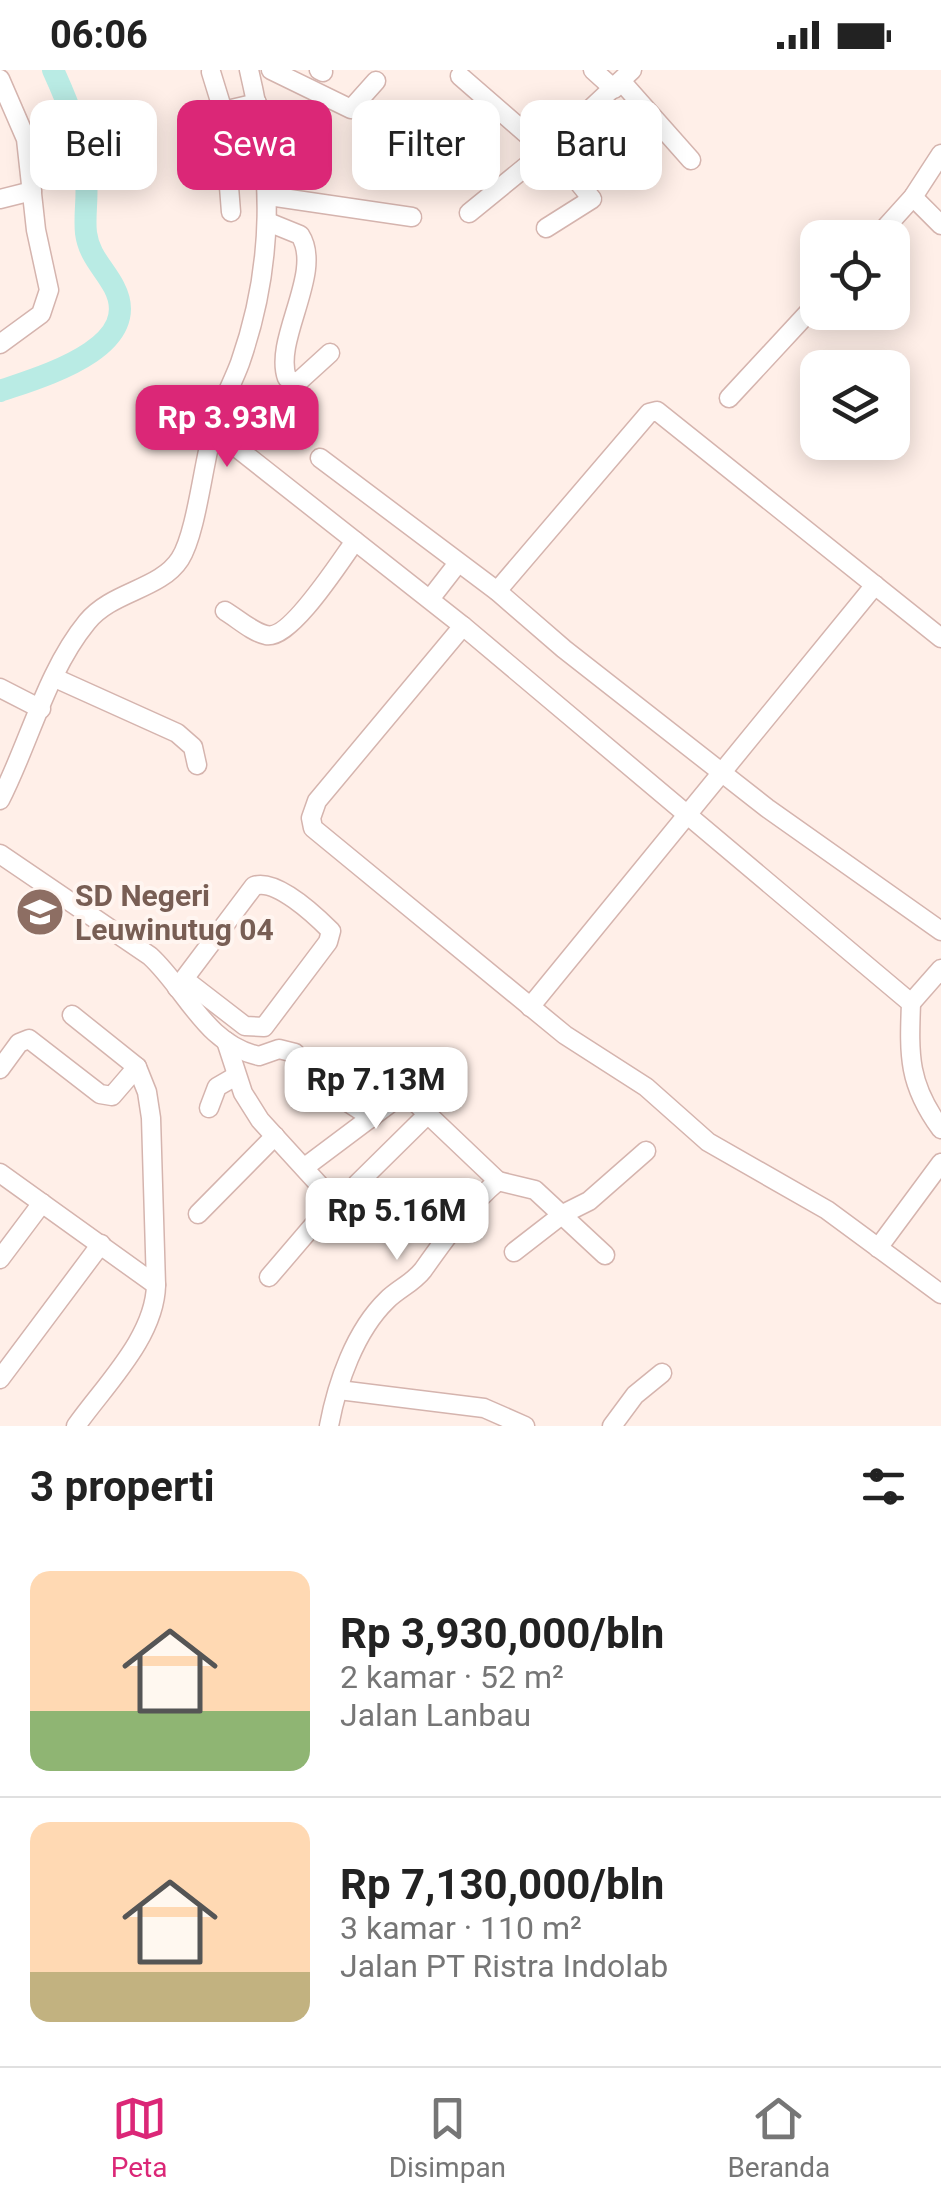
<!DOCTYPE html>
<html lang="id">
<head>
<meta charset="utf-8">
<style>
	:root { --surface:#fff; --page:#f2f2f2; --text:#222; --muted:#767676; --line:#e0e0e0; --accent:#db2777 }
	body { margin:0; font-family:Roboto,sans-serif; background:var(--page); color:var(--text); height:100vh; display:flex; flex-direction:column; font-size:38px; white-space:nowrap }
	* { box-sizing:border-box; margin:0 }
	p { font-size:32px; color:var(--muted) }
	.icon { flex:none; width:55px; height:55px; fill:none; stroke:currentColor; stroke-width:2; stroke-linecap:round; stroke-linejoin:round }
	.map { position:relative; height:1356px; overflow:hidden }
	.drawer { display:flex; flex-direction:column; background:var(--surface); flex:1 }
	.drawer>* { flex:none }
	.banner { position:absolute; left:30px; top:30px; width:882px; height:90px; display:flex; gap:20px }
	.buttons { position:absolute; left:800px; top:150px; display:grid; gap:20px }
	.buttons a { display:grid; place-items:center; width:110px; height:110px; border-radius:20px; background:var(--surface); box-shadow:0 5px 25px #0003; font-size:50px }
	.price { position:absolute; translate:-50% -85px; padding:0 22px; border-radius:20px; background:#fff; color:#222; font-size:32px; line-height:65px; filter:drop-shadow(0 2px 5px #0008) }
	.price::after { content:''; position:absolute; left:50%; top:60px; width:30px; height:22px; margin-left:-15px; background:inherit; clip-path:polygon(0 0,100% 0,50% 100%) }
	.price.current { background:var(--accent); color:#fff }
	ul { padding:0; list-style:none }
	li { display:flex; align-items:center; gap:30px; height:250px; padding:0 30px }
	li+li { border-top:2px solid var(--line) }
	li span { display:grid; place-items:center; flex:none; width:280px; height:200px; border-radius:20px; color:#555 }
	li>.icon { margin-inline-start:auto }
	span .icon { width:120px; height:120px; fill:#fffc; stroke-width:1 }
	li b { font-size:42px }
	h2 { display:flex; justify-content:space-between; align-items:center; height:120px; padding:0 30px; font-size:42px }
	.chip { padding:0 35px; border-radius:20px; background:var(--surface); box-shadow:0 5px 25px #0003; font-size:35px; line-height:90px }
	.chip.current { background:var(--accent); color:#fff }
	.status { display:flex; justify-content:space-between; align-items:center; height:70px; padding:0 50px; background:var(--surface); direction:ltr }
	.status svg { height:28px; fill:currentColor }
	.tab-bar { display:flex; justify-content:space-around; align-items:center; height:140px; border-top:2px solid var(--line); background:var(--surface); font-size:28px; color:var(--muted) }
	.tab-bar a { display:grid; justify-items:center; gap:5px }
	.tab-bar .current { color:var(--accent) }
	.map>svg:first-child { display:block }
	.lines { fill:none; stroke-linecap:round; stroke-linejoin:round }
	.river { stroke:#b9ebe4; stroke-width:22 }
	.minor-casing { stroke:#d5b4ae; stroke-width:21 }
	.minor { stroke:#fff; stroke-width:18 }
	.labels { text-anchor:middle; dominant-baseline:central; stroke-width:8; stroke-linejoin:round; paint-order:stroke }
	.education-label { font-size:30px; font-weight:bold; fill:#785e54; stroke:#fff5f0; text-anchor:start }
</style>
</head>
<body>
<div class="status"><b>06:06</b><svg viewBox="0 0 49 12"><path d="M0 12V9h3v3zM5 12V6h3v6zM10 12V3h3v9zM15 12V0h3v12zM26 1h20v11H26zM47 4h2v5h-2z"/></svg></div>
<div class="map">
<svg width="941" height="1356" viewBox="0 0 941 1356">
	<rect width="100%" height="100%" fill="#ffefe8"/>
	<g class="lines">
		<path class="river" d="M0,321C40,307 146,278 114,217C104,198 89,186 86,163C84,145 88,128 86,110C82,69 70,37 53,0"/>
		<g class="minor-casing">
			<g id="minor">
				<polyline points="271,0 351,39 376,11"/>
				<polyline points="319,0 323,2"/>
				<polyline points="593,0 614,19"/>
				<polyline points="211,2 223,41"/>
				<polyline points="460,6 545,80"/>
				<polyline points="0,9 26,69 36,160 49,220 41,244 0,274"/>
				<polyline points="621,11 691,90"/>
				<polyline points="269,126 412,147"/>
				<polyline points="913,127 941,155"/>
				<polyline points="0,129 32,121"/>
				<polyline points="231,142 223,41 257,33"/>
				<polyline points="469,143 550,77 632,0"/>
				<path d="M268,152L300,165C324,202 273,269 287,308L297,313L330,283"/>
				<polyline points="546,158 592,129 550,77"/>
				<polyline points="876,168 913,127 941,84"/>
				<polyline points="729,328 818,232"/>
				<path d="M213,359L463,556L911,933C909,986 908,1014 941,1059"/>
				<polyline points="320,388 497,521 564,579 767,738 941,861"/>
				<polyline points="497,521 649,343 657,341 941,568"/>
				<polyline points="430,529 458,493"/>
				<path d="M225,541C237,548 252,562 266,565C290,571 341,490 355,471"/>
				<polyline points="463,556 317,731 311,748 313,758 565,965 646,1017 708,1072 827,1140 941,1224"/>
				<polyline points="55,608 177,663 193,677 197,695"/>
				<polyline points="0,618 41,639"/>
				<path d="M0,730C29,674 46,602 87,552C112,521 160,520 180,489C196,464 203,396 212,364C218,339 231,317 240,293C275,193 273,101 249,0"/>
				<path d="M0,784L150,886C187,920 205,974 259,986L279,979L295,983L335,1024L372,1048"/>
				<path d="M177,918L184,909L254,816C276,808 315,845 331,861L328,872L264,957L245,956L184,909"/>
				<polyline points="911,933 941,899"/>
				<polyline points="530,937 875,515"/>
				<polyline points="226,971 243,1023 260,1050 334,1131 269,1207"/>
				<polyline points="137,997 147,1022 151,1048 156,1215"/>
				<polyline points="0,999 19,973 29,969 100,1024 112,1026 137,997 72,945"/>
				<polyline points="209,1038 217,1017 236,1006"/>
				<path d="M305,1097L393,1031L405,1027L417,1034L498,1111C469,1135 445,1169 423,1200C413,1213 398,1219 387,1230C355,1261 337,1313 329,1356"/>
				<path d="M0,1103L156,1215C155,1267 105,1315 76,1356"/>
				<polyline points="498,1111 535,1120 605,1185"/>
				<polyline points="357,1114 428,1044"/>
				<polyline points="198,1144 275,1066"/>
				<polyline points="878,1178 941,1093"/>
				<polyline points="514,1182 563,1144 589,1131 646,1081"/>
				<polyline points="0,1189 42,1133"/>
				<polyline points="0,1309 101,1174"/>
				<polyline points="339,1320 484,1338 525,1356"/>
				<polyline points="612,1356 635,1325 662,1303"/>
			</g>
		</g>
		<use href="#minor" class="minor"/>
	</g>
	<defs>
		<g id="school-disc" transform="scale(2.5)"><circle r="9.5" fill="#8d6e63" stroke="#fff5f0"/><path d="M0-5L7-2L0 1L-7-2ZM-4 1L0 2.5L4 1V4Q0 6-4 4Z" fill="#fff"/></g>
	</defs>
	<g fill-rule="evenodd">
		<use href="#school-disc" x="40" y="842"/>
	</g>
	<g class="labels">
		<g class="education-label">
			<text x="75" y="825">SD Negeri<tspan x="75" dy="34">Leuwinutug 04</tspan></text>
		</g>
	</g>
</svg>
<div class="buttons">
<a><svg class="icon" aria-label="locate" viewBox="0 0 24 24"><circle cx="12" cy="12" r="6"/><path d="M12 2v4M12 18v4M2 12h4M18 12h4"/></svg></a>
<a><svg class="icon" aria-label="layers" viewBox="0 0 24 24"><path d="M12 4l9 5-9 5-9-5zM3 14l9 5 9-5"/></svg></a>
</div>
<b class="price current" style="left:227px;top:400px">Rp 3.93M</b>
<b class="price" style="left:376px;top:1062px">Rp 7.13M</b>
<b class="price" style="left:397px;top:1193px">Rp 5.16M</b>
<div class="banner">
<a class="chip">Beli</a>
<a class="chip current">Sewa</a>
<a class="chip">Filter</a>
<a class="chip">Baru</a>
</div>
</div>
<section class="drawer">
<h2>3 properti<svg class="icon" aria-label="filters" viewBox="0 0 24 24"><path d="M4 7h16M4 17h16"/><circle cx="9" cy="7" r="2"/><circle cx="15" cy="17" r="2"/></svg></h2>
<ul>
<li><span style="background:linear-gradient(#ffd9b3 70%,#8fb573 0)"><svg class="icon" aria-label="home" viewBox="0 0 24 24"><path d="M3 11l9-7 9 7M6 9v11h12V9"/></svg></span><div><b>Rp 3,930,000/bln</b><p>2 kamar · 52 m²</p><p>Jalan Lanbau</p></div></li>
<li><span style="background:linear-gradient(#ffd9b3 75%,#c2b280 0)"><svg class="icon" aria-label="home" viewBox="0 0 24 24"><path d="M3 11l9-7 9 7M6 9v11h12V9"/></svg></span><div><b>Rp 7,130,000/bln</b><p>3 kamar · 110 m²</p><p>Jalan PT Ristra Indolab</p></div></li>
</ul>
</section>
<nav class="tab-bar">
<a class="current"><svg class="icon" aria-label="map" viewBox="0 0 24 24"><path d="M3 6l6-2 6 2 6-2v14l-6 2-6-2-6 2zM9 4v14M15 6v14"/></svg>Peta</a>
<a><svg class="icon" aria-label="saved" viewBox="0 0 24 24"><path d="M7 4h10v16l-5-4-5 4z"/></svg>Disimpan</a>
<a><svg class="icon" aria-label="home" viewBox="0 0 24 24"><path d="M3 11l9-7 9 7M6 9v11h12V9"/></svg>Beranda</a>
</nav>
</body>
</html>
